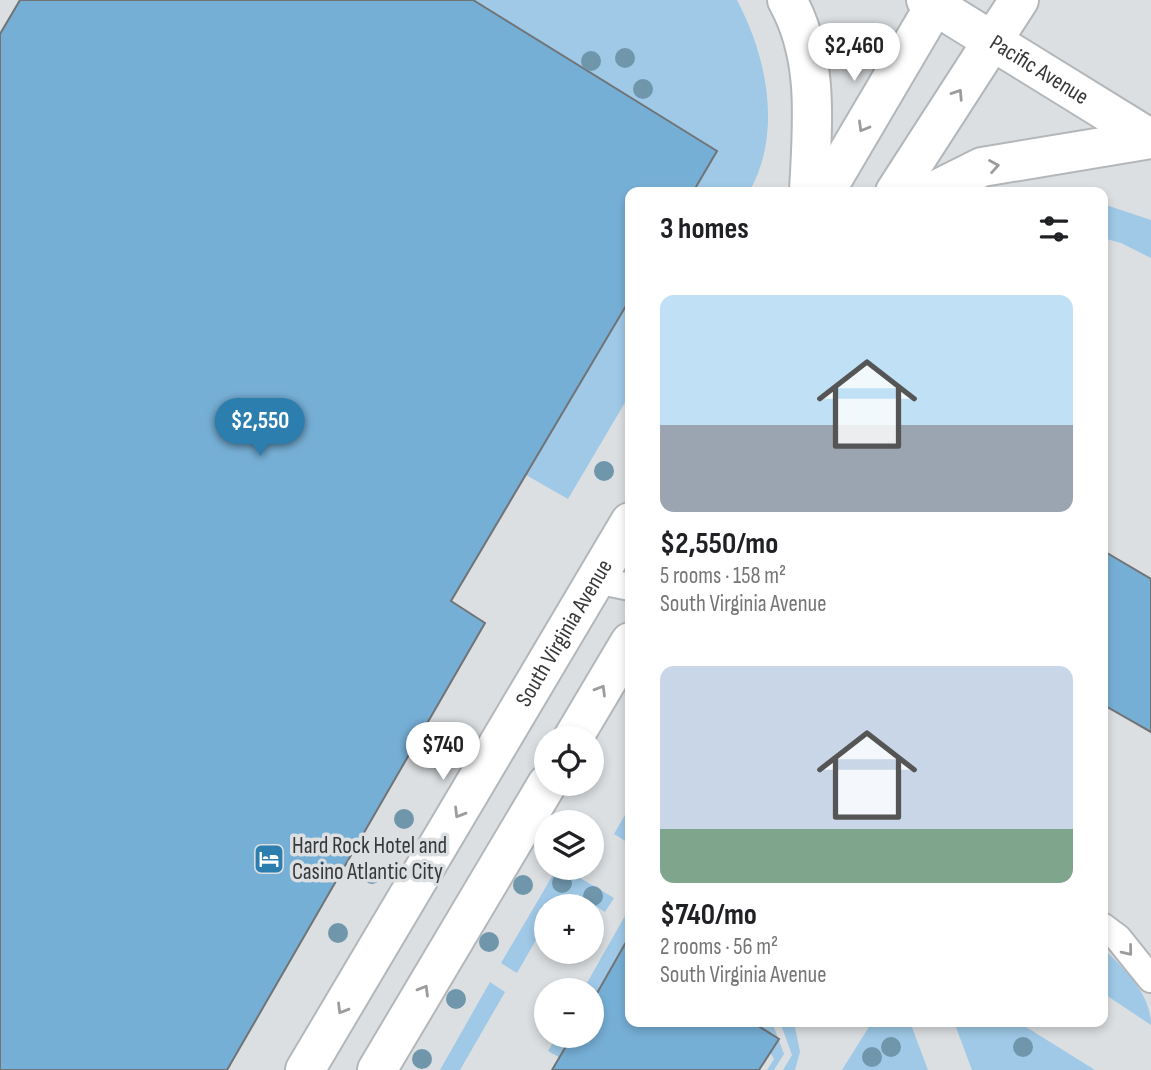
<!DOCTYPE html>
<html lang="en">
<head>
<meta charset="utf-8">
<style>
	:root { --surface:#fff; --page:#f6f6f6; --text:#202124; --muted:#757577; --accent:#2c7eae }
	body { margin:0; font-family:"Sofia Sans Condensed",sans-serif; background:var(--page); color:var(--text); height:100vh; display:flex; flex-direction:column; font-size:26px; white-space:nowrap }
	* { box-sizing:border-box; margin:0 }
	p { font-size:23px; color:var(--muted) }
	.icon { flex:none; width:38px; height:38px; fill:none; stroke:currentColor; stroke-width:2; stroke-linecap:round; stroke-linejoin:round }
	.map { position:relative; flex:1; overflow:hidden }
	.details { position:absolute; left:625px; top:187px; width:483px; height:840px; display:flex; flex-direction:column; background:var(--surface); border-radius:14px; box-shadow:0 4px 10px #0003 }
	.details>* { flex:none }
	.controls { position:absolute; left:534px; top:726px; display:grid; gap:14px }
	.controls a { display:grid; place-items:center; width:70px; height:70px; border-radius:50%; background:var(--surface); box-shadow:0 4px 10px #0003; font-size:35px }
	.price { position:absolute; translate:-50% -60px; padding:0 16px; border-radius:24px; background:#fff; color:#222; font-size:23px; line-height:46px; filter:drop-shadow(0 2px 4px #0008) }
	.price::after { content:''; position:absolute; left:50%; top:42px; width:21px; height:16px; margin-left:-10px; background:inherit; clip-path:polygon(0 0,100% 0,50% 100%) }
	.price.current { background:var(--accent); color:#fff }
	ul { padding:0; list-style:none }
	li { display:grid; align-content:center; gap:14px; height:371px; padding:0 35px }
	li span { display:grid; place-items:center; height:217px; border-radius:14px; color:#555 }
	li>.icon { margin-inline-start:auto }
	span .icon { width:126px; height:126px; fill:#fffc; stroke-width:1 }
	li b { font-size:30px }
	h2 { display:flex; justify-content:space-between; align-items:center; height:84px; padding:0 35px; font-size:30px }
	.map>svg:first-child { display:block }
	.green { fill:#9fc9e7 }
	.building { fill:#76afd6; stroke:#717476; stroke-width:2 }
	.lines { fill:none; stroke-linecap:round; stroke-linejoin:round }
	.service-casing { stroke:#b4b7b9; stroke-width:30 }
	.minor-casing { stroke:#b4b7b9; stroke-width:42 }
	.tertiary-casing { stroke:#b4b7b9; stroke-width:42 }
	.service { stroke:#fff; stroke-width:26 }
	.minor { stroke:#fff; stroke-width:38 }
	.tertiary { stroke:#fff; stroke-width:38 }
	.tree { fill:#7096ac }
	.oneway { stroke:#9b9c9c }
	.labels { text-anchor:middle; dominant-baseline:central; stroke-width:7; stroke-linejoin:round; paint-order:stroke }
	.street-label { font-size:23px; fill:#373839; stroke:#dcdfe1 }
	.poi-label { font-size:23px; fill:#373839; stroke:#dcdfe1; text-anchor:start }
</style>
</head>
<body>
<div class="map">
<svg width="1151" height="1070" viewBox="0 0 1151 1070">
	<rect width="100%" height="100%" fill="#dcdfe1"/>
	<g class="green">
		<path d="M473,0H737C767,57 783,133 749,192H693L717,151Z"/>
		<polygon points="1103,204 1151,220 1151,258 1121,243 1103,238"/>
		<polygon points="630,299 630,394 568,499 526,475"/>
		<polygon points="630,806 630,844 614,834"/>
		<polygon points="557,868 563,868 614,898 605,912 577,894 570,906 546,906 546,936 540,933 517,973 501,963"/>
		<polygon points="630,907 630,948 617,958 600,988 604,991 592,1013 592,990 583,990"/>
		<path d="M1103,948C1124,969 1151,993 1151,1025L1103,993Z"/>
		<polygon points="490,982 505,992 460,1070 440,1070"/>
		<polygon points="752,1022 772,1022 784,1054 774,1070 767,1070 774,1059"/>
		<polygon points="780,1022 794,1022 800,1052 795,1070 783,1070 792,1055"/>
		<polygon points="872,1022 910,1022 928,1070 842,1070"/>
		<polygon points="954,1022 1018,1022 1095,1070 972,1070"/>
		<polygon points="557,1036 572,1036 564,1060 548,1051"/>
	</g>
	<g class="building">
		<polygon points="20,0 473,0 717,151 693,192 630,192 630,299 451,601 485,623 227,1070 0,1070 0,34"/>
		<polygon points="1102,550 1151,579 1151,732 1102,704"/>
		<polygon points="630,935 630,1022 752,1022 779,1039 759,1070 552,1070 572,1036 592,1036 592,1002"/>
	</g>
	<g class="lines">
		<g class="service-casing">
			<g id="service">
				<polyline points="596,580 630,587"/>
				<polyline points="1102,926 1118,938 1151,979"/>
			</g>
		</g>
		<g class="minor-casing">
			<g id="minor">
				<polyline points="825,192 935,5"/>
				<polyline points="895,192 993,40"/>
				<polyline points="573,738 630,642"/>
				<path id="s1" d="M305,1070L630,522"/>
				<polyline points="377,1070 547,784"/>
			</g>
		</g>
		<g class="tertiary-casing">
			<g id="tertiary">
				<path d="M787,0C820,59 812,127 809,192"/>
				<path id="s2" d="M926,0L1151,139"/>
				<polyline points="993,40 1019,0"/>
				<polyline points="932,192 982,167 1151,139"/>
			</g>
		</g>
		<use href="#service" class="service"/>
		<use href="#minor" class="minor"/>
		<use href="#tertiary" class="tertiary"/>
	</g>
	<g class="tree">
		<circle cx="625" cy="58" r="10"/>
		<circle cx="591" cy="61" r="10"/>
		<circle cx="643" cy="89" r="10"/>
		<circle cx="604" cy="471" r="10"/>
		<circle cx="438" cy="759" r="10"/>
		<circle cx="404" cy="819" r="10"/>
		<circle cx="372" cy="874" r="10"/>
		<circle cx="562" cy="883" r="10"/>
		<circle cx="523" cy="885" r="10"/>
		<circle cx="593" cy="896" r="10"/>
		<circle cx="338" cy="933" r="10"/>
		<circle cx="489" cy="942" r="10"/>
		<circle cx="456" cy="999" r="10"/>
		<circle cx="891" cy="1047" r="10"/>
		<circle cx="1023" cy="1047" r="10"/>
		<circle cx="872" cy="1057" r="10"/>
		<circle cx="422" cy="1059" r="10"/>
	</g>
	<defs><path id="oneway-chevron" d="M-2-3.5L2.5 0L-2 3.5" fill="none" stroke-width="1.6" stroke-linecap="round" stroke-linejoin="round" transform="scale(1.75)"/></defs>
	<g class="oneway">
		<use href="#oneway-chevron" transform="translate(958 94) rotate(-57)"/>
		<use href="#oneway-chevron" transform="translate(863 127) rotate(120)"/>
		<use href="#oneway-chevron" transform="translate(994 166) rotate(-10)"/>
		<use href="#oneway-chevron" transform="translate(601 690) rotate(-59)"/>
		<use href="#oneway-chevron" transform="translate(459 813) rotate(121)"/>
		<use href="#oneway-chevron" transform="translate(1128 951) rotate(51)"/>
		<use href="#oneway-chevron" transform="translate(424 990) rotate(-59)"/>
		<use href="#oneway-chevron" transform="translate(342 1009) rotate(121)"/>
	</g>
	<defs>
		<g id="hotel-square" transform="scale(1.575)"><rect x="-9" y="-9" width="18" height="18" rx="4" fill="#2c7eae" stroke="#dcdfe1"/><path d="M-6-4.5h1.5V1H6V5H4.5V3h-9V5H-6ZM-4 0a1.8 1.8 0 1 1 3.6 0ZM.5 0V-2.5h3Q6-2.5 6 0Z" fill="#fff"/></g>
	</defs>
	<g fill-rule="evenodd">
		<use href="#hotel-square" x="269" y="859"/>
	</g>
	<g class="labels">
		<g class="street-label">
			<text stroke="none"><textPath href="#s2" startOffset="133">Pacific Avenue</textPath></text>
			<text stroke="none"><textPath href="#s1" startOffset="508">South Virginia Avenue</textPath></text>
		</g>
		<g class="poi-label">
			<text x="292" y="846">Hard Rock Hotel and<tspan x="292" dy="26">Casino Atlantic City</tspan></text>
		</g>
	</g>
</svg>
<div class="controls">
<a><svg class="icon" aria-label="locate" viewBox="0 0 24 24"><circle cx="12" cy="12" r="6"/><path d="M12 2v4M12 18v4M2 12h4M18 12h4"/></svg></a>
<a><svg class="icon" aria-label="layers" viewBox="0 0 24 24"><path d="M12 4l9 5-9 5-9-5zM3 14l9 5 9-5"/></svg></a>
<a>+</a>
<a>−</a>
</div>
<b class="price" style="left:854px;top:83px">$2,460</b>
<b class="price current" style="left:260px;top:458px">$2,550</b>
<b class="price" style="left:443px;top:782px">$740</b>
<section class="details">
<h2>3 homes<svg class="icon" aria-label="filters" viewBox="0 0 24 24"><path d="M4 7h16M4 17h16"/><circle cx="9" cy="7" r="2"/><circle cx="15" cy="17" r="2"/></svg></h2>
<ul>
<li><span style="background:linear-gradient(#bfe0f5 60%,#9aa5b1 0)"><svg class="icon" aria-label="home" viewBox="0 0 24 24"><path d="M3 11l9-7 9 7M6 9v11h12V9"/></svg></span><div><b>$2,550/mo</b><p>5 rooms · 158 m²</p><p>South Virginia Avenue</p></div></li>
<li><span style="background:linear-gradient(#c9d6e8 75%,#7fa58c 0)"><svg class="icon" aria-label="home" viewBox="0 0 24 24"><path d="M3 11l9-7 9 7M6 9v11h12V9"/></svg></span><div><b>$740/mo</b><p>2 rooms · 56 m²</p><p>South Virginia Avenue</p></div></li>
</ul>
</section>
</div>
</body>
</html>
